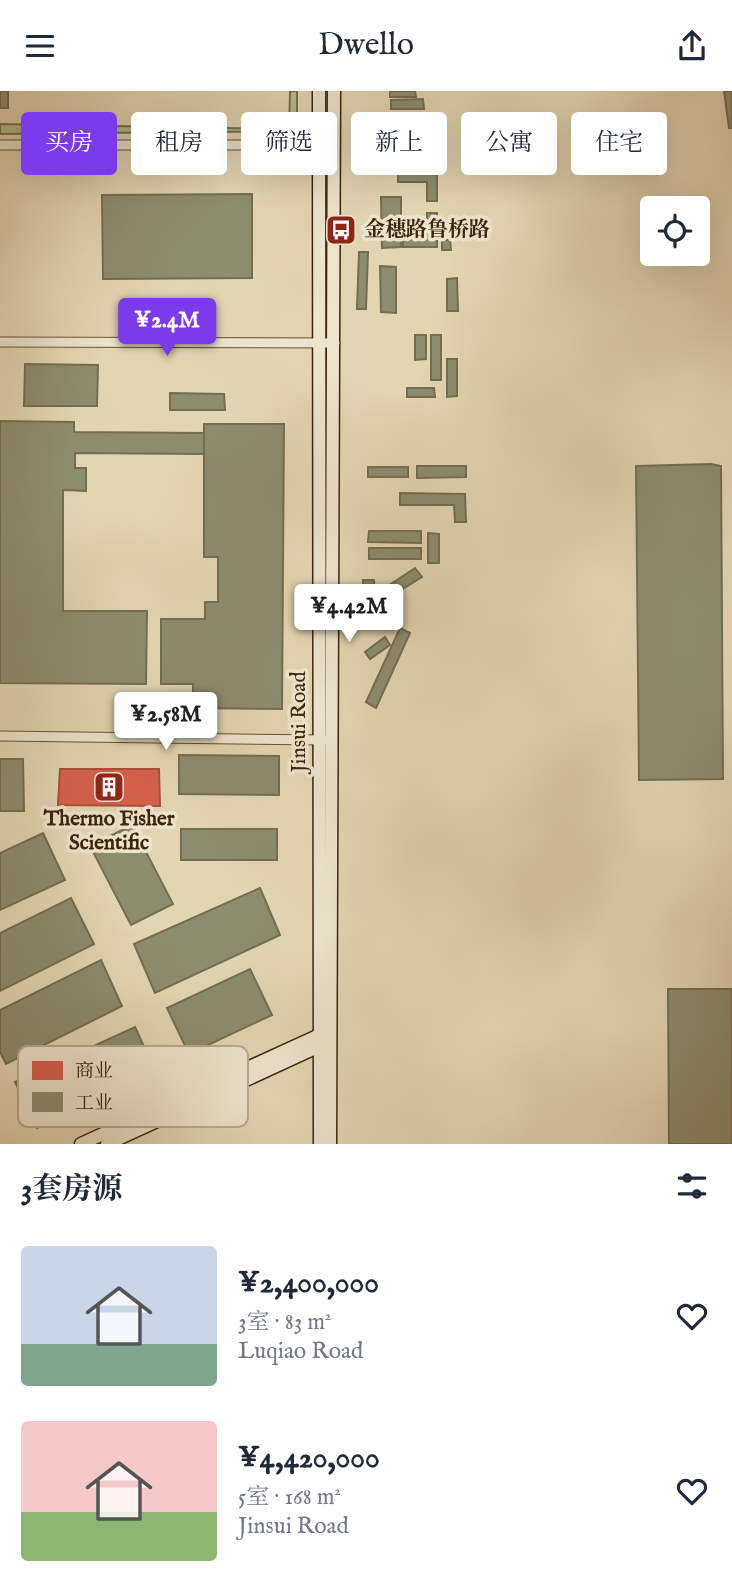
<!DOCTYPE html>
<html lang="zh">
<head>
<meta charset="utf-8">
<style>
	:root { --surface:#fff; --page:#f6f6f7; --text:#1f2937; --muted:#747a83; --accent:#7c3aed }
	body { margin:0; font-family:"IM FELL English","Noto Serif SC",serif; background:var(--page); color:var(--text); height:100vh; display:flex; flex-direction:column; font-size:26px; white-space:nowrap }
	* { box-sizing:border-box; margin:0 }
	p { font-size:23px; color:var(--muted) }
	.icon { flex:none; width:38px; height:38px; fill:none; stroke:currentColor; stroke-width:2; stroke-linecap:round; stroke-linejoin:round }
	.map { position:relative; height:1053px; overflow:hidden }
	.side { display:flex; flex-direction:column; background:var(--surface); flex:1 }
	.side>* { flex:none }
	.top-card { position:absolute; left:21px; top:21px; width:691px; height:63px; display:flex; gap:14px }
	.buttons { position:absolute; left:640px; top:105px; display:grid; gap:14px }
	.buttons a { display:grid; place-items:center; width:70px; height:70px; border-radius:7px; background:var(--surface); box-shadow:0 7px 28px #0002; font-size:35px }
	.price { position:absolute; translate:-50% -60px; padding:0 16px; border-radius:7px; background:#fff; color:#222; font-size:23px; line-height:46px; filter:drop-shadow(0 2px 4px #0008) }
	.price::after { content:''; position:absolute; left:50%; top:42px; width:21px; height:16px; margin-left:-10px; background:inherit; clip-path:polygon(0 0,100% 0,50% 100%) }
	.price.active { background:var(--accent); color:#fff }
	ul { padding:0; list-style:none }
	li { display:flex; align-items:center; gap:21px; height:175px; padding:0 21px }
	li span { display:grid; place-items:center; flex:none; width:196px; height:140px; border-radius:7px; color:#555 }
	li>.icon { margin-inline-start:auto }
	span .icon { width:84px; height:84px; fill:#fffc; stroke-width:1 }
	li b { font-size:30px }
	h2 { display:flex; justify-content:space-between; align-items:center; height:84px; padding:0 21px; font-size:30px }
	.pill { padding:0 24px; border-radius:7px; background:var(--surface); box-shadow:0 7px 28px #0002; font-size:24px; line-height:63px }
	.pill.active { background:var(--accent); color:#fff }
	header { display:flex; justify-content:space-between; align-items:center; height:91px; padding:0 21px; background:var(--surface); font-size:32px; font-weight:600 }
	.map>svg:first-child { display:block }
	.green { fill:#b4bd8c; stroke:#78724b; stroke-width:2 }
	.shops { fill:#d6604d; stroke:#a84f39; stroke-width:2 }
	.industry { fill:#8c8c6e; stroke:#746d50; stroke-width:2 }
	.lines { fill:none; stroke-linecap:round; stroke-linejoin:round }
	.street-casing { stroke:#665234; stroke-width:11 }
	.secondary-casing { stroke:#3c260a; stroke-width:15 }
	.street { stroke:#ece4cd; stroke-width:9 }
	.secondary { stroke:#ece4cd; stroke-width:12 }
	.labels { text-anchor:middle; dominant-baseline:central; stroke-width:7; stroke-linejoin:round; paint-order:stroke }
	.poi-label { font-size:21px; font-weight:bold; fill:#3c260a; stroke:#ece4cd; text-anchor:start }
	.street-label { font-size:21px; fill:#3c260a; stroke:#ece4cd }
	.key { fill:#ece4cd; stroke:#b7ab92; stroke-width:2 }
	.key-label { font-size:19px; fill:#3c260a }
</style>
</head>
<body>
<header><svg class="icon" aria-label="menu" viewBox="0 0 24 24"><path d="M4 6h16M4 12h16M4 18h16"/></svg>Dwello<svg class="icon" aria-label="share" viewBox="0 0 24 24"><path d="M12 15V3M7 8l5-5 5 5M5 13v7h14v-7"/></svg></header>
<div class="map">
<svg width="732" height="1053" viewBox="0 0 732 1053">
	<rect width="100%" height="100%" fill="#e2d5b2"/>
	<filter id="stains"><feTurbulence type="fractalNoise" baseFrequency=".00286" numOctaves="4"/><feColorMatrix values="0 0 0 0 .2 0 0 0 0 .09 0 0 0 0 .02 0 0 0 .5 -.17"/></filter>
	<radialGradient id="worn" r=".72"><stop offset=".6" stop-color="#630" stop-opacity="0"/><stop offset="1" stop-color="#630" stop-opacity=".3"/></radialGradient>
	<polygon class="green" points="290,0 297,0 297,40 0,43 0,33 289,38"/>
	<polygon class="shops" points="60,678 159,678 160,715 58,714"/>
	<g class="industry">
		<rect x="0" y="0" width="8" height="17"/>
		<polygon points="390,0 415,0 416,6 390,6"/>
		<polygon points="724,0 732,0 732,37 729,37"/>
		<polygon points="423,8 424,18 391,18 391,9"/>
		<polygon points="401,27 401,38 368,38 368,28"/>
		<rect x="408" y="27" width="24" height="11"/>
		<polygon points="400,39 401,49 368,50 368,40"/>
		<rect x="409" y="40" width="24" height="8"/>
		<polygon points="409,50 432,50 433,59 409,59"/>
		<rect x="375" y="52" width="26" height="9"/>
		<polygon points="398,81 437,81 437,110 427,110 427,91 398,91"/>
		<polygon points="252,103 252,187 103,188 102,104"/>
		<polygon points="381,106 401,106 401,156 382,157"/>
		<polygon points="427,122 437,122 437,156 403,156 403,144 427,145"/>
		<polygon points="442,149 450,149 451,159 442,159"/>
		<polygon points="359,161 368,161 366,218 357,218"/>
		<polygon points="380,175 396,176 396,222 381,221"/>
		<polygon points="457,187 458,220 447,220 447,188"/>
		<polygon points="415,244 426,244 426,268 415,269"/>
		<rect x="431" y="244" width="10" height="45"/>
		<polygon points="447,268 457,268 457,305 447,306"/>
		<polygon points="25,273 98,274 97,315 24,315"/>
		<polygon points="407,297 434,297 435,306 407,306"/>
		<polygon points="170,302 224,303 225,319 170,319"/>
		<polygon points="0,330 74,331 74,341 204,342 204,363 75,362 75,377 86,377 86,400 63,399 63,520 147,520 146,593 0,592"/>
		<polygon points="204,333 284,333 282,618 193,617 193,593 161,593 161,528 205,528 205,511 218,511 218,466 204,466"/>
		<polygon points="711,373 721,375 723,688 639,689 636,375"/>
		<polygon points="417,375 466,375 466,386 417,387"/>
		<rect x="368" y="376" width="40" height="10"/>
		<polygon points="400,402 465,403 466,431 455,431 454,414 400,414"/>
		<polygon points="369,440 421,440 421,452 368,451"/>
		<polygon points="428,442 439,443 439,472 428,472"/>
		<rect x="369" y="457" width="52" height="11"/>
		<polygon points="415,477 422,486 388,507 382,499"/>
		<polygon points="363,489 374,489 375,519 363,519"/>
		<polygon points="400,537 410,542 376,617 366,611"/>
		<polygon points="385,546 390,554 370,568 365,561"/>
		<polygon points="179,664 279,665 279,704 179,703"/>
		<polygon points="0,668 23,668 24,720 0,720"/>
		<polygon points="132,734 173,813 131,834 90,755"/>
		<rect x="181" y="738" width="96" height="31"/>
		<polygon points="43,742 65,789 0,819 0,762"/>
		<polygon points="260,797 280,844 155,902 134,853"/>
		<polygon points="71,807 94,853 0,900 0,842"/>
		<polygon points="101,869 122,915 6,973 0,961 0,919"/>
		<polygon points="250,878 272,924 189,963 167,917"/>
		<polygon points="668,898 732,898 732,1053 669,1053"/>
		<polygon points="135,936 156,982 37,1037 15,991"/>
	</g>
	<g class="lines">
		<g class="street-casing">
			<g id="street">
				<polyline points="0,54 335,54"/>
				<polyline points="0,251 335,252"/>
				<polyline points="0,645 324,649"/>
			</g>
		</g>
		<g class="secondary-casing">
			<g id="secondary">
				<polyline points="319,0 320,1053"/>
				<polyline points="81,1053 324,942"/>
				<polyline points="107,1053 326,952"/>
				<polyline points="330,1053 334,0"/>
			</g>
		</g>
		<use href="#street" class="street"/>
		<use href="#secondary" class="secondary"/>
	</g>
	<defs>
		<g id="bus-square" transform="scale(1.575)"><rect x="-9" y="-9" width="18" height="18" rx="4" fill="#8f2418" stroke="#ece4cd"/><path d="M-5-6H5V4H4V6H2V4H-2V6H-4V4H-5ZM-3.5-4V0h7V-4ZM-3.5 1.2v1.5H-2V1.2ZM2 1.2v1.5H3.5V1.2Z" fill="#fff"/></g>
		<g id="building-square" transform="scale(1.575)"><rect x="-9" y="-9" width="18" height="18" rx="4" fill="#8f2418" stroke="#ece4cd"/><path d="M-4-6H4V6H1V3H-1V6H-4ZM-2.5-4.3h1.7v1.8h-1.7ZM.8-4.3h1.7v1.8H.8ZM-2.5-1h1.7V.8h-1.7ZM.8-1h1.7V.8H.8Z" fill="#fff"/></g>
	</defs>
	<g fill-rule="evenodd">
		<use href="#bus-square" x="341" y="139"/>
		<use href="#building-square" x="109" y="696"/>
	</g>
	<g class="labels">
		<g class="poi-label">
			<text x="364" y="139">金穗路鲁桥路</text>
			<text x="109" y="728" text-anchor="middle">Thermo Fisher<tspan x="109" dy="24">Scientific</tspan></text>
		</g>
		<g class="street-label">
			<text transform="translate(299 631) rotate(-90)">Jinsui Road</text>
		</g>
	</g>
	<rect x="18" y="955" width="230" height="81" rx="10" class="key"/>
	<rect x="32" y="970" width="31" height="19" fill="#d6604d"/>
	<rect x="32" y="1001" width="31" height="20" fill="#8c8c6e"/>
	<g class="key-label">
		<text x="75" y="986">商业</text>
		<text x="75" y="1018">工业</text>
	</g>
	<rect width="100%" height="100%" filter="url(#stains)"/>
	<rect width="100%" height="100%" fill="url(#worn)"/>
</svg>
<div class="buttons">
<a><svg class="icon" aria-label="locate" viewBox="0 0 24 24"><circle cx="12" cy="12" r="6"/><path d="M12 2v4M12 18v4M2 12h4M18 12h4"/></svg></a>
</div>
<b class="price active" style="left:167px;top:267px">¥2.4M</b>
<b class="price" style="left:349px;top:553px">¥4.42M</b>
<b class="price" style="left:166px;top:661px">¥2.58M</b>
<div class="top-card">
<a class="pill active">买房</a>
<a class="pill">租房</a>
<a class="pill">筛选</a>
<a class="pill">新上</a>
<a class="pill">公寓</a>
<a class="pill">住宅</a>
</div>
</div>
<section class="side">
<h2>3套房源<svg class="icon" aria-label="filters" viewBox="0 0 24 24"><path d="M4 7h16M4 17h16"/><circle cx="9" cy="7" r="2"/><circle cx="15" cy="17" r="2"/></svg></h2>
<ul>
<li><span style="background:linear-gradient(#c9d6e8 70%,#7fa58c 0)"><svg class="icon" aria-label="home" viewBox="0 0 24 24"><path d="M3 11l9-7 9 7M6 9v11h12V9"/></svg></span><div><b>¥2,400,000</b><p>3室 · 83 m²</p><p>Luqiao Road</p></div><svg class="icon" aria-label="heart" viewBox="0 0 24 24"><path d="M12 20l-8-8c-3-5 5-10 8-4 3-6 11-1 8 4z"/></svg></li>
<li><span style="background:linear-gradient(#f6c9c9 65%,#8fb573 0)"><svg class="icon" aria-label="home" viewBox="0 0 24 24"><path d="M3 11l9-7 9 7M6 9v11h12V9"/></svg></span><div><b>¥4,420,000</b><p>5室 · 168 m²</p><p>Jinsui Road</p></div><svg class="icon" aria-label="heart" viewBox="0 0 24 24"><path d="M12 20l-8-8c-3-5 5-10 8-4 3-6 11-1 8 4z"/></svg></li>
</ul>
</section>
</body>
</html>
